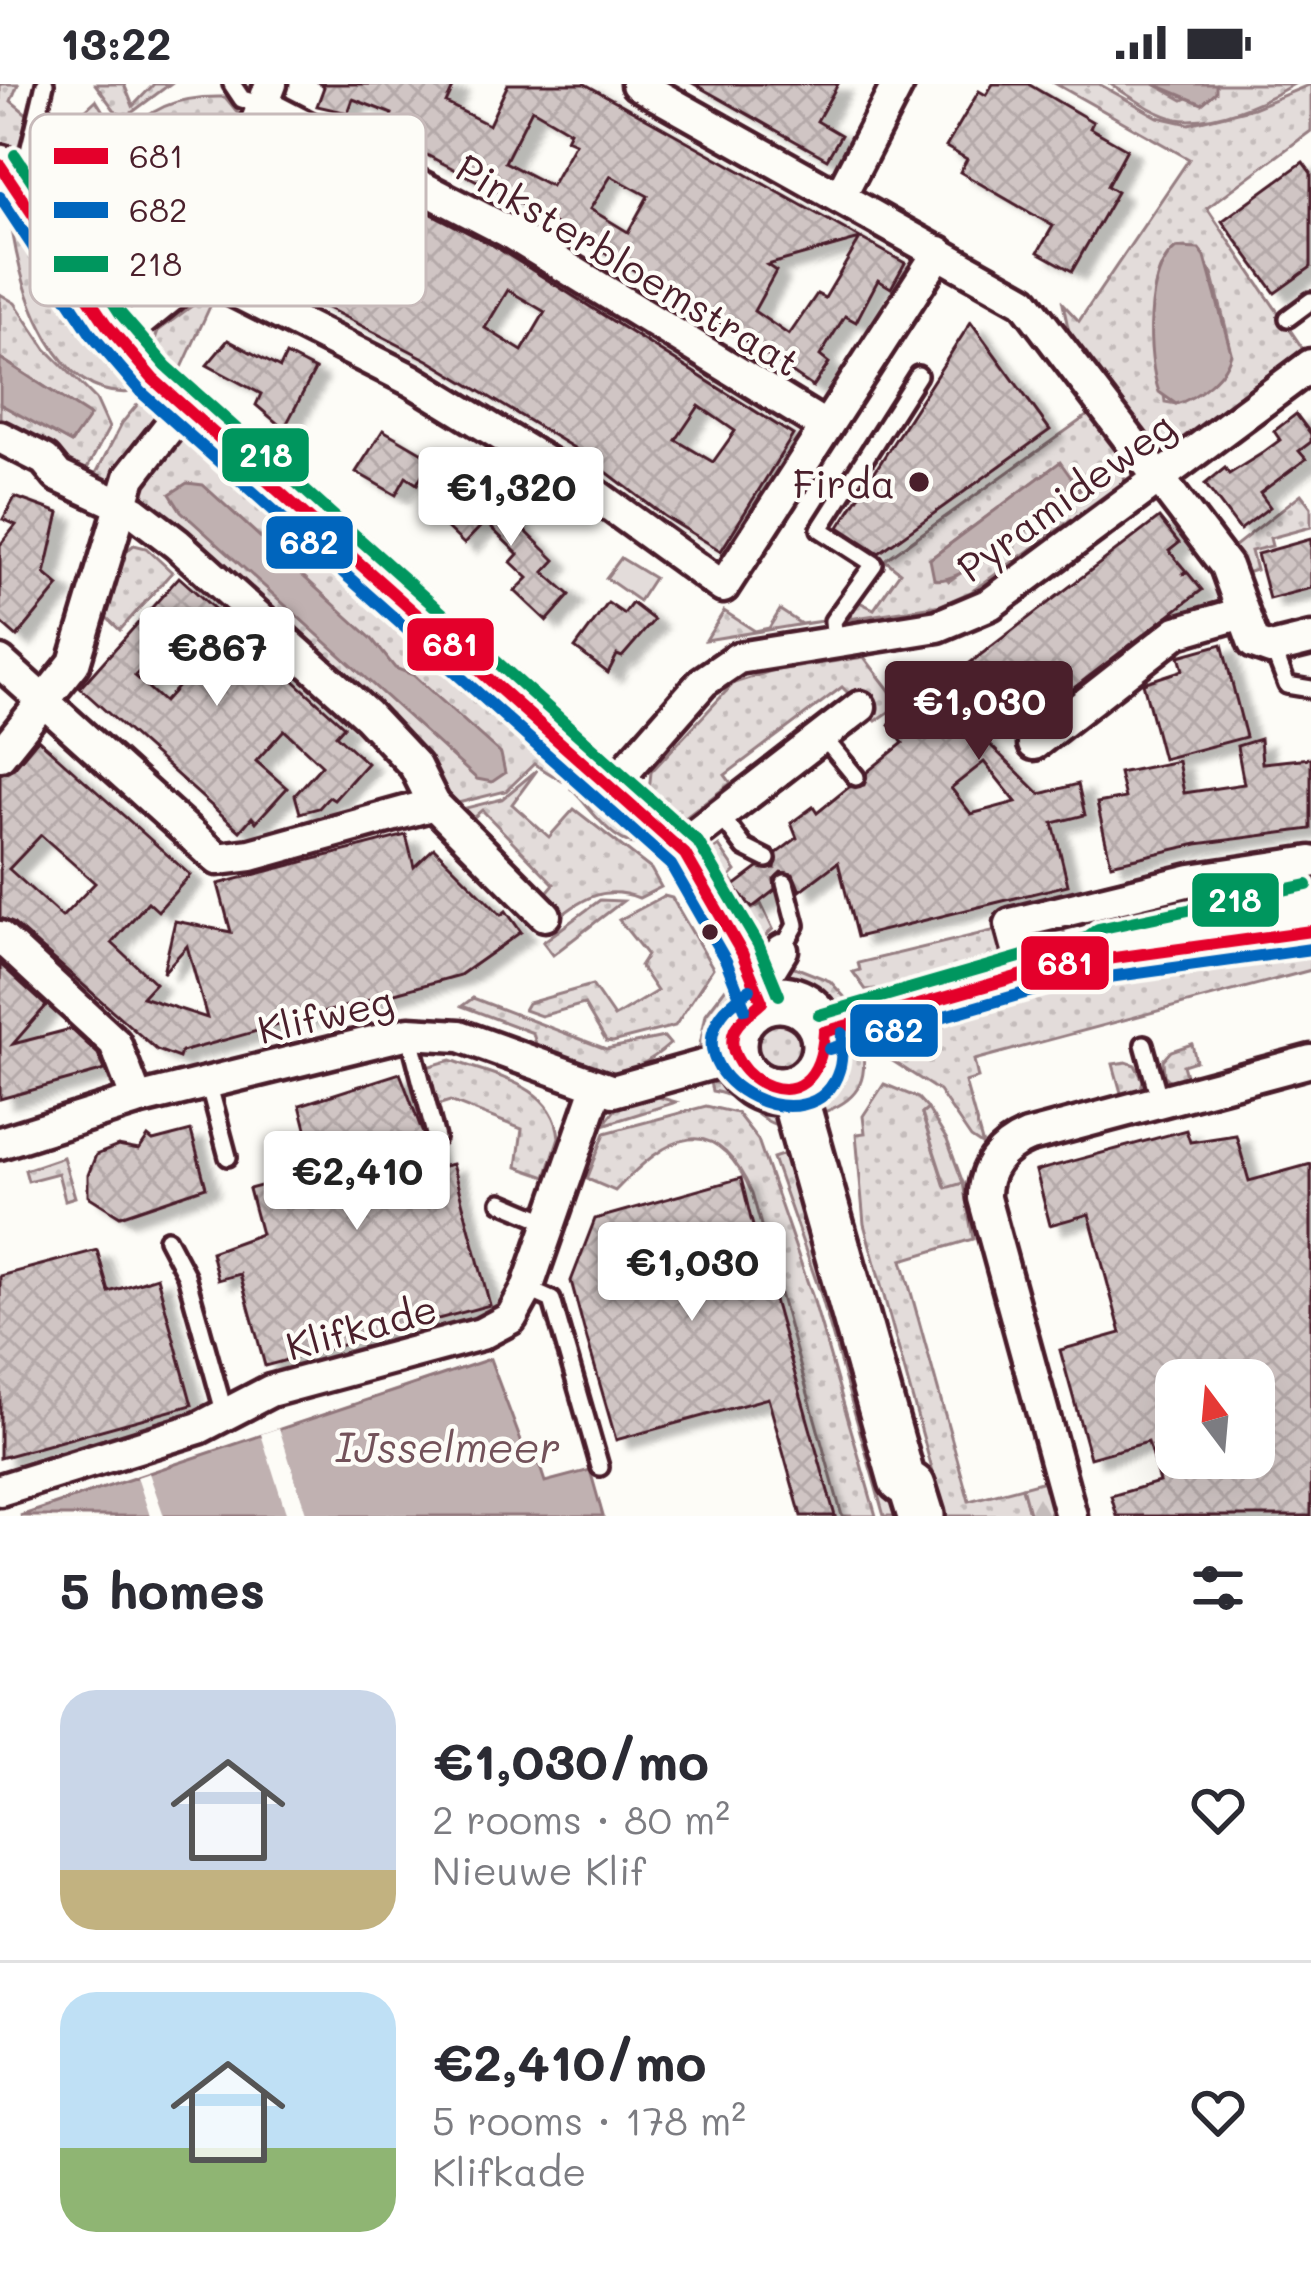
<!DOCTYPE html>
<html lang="en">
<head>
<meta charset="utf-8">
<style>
	:root { --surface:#fff; --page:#f7f7f7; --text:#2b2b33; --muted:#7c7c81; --line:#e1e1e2; --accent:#4a1f2b }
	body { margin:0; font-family:Mali,sans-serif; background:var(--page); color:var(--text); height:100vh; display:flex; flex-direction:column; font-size:45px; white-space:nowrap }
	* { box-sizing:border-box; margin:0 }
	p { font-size:39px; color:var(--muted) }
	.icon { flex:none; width:66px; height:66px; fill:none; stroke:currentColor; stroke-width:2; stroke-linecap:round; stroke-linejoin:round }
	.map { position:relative; height:1432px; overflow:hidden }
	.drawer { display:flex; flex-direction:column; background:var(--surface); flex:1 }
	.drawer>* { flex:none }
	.needle { width:78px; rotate:344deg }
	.controls { position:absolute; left:1155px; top:1275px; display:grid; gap:24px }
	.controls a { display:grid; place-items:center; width:120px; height:120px; border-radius:24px; background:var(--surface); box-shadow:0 12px 48px #0002; font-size:60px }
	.price { position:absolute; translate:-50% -102px; padding:0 27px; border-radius:12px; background:#fff; color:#222; font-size:39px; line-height:78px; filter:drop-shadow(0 3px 6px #0008) }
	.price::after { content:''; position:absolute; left:50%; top:72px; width:36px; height:27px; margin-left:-18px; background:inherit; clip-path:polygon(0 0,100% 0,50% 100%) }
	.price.on { background:var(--accent); color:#fff }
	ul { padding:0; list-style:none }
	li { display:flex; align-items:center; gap:36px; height:300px; padding:0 60px }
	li+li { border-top:3px solid var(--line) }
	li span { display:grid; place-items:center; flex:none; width:336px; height:240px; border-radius:36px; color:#555 }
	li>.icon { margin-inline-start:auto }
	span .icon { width:144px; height:144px; fill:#fffc; stroke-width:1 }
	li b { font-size:51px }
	h2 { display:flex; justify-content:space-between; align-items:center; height:144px; padding:0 60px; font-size:51px }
	.status { display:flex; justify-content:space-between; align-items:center; height:84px; padding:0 60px; background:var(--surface); direction:ltr }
	.status svg { height:33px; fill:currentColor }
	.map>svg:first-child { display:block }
	.grass { fill:url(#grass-dots); stroke:#967e82; stroke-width:3; fill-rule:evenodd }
	.forest { fill:url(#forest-firs); stroke:#967e82; stroke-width:3 }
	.park { fill:url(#park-tufts); stroke:#967e82; stroke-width:3 }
	.water { fill:#c0b1b1; stroke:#91777b; stroke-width:3 }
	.pier { fill:#fdfcf7 }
	.building { fill:url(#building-cross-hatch); stroke:#4a1f2b; stroke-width:3; fill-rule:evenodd; filter:url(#shadow) }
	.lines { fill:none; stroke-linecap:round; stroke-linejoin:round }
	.service-casing { stroke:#4a1f2b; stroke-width:24 }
	.minor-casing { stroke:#4a1f2b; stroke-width:39 }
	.secondary-casing { stroke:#4a1f2b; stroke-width:48 }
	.primary-casing { stroke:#4a1f2b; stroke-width:54 }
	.service { stroke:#fdfcf7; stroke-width:15 }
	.minor { stroke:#fdfcf7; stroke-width:30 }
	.secondary { stroke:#fdfcf7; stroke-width:39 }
	.primary { stroke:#fdfcf7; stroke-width:45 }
	.bus-1-casing { stroke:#fdfcf7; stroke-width:21 }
	.bus-2-casing { stroke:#fdfcf7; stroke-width:21 }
	.bus-3-casing { stroke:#fdfcf7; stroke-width:21 }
	.bus-1 { stroke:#e4002b; stroke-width:12 }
	.bus-2 { stroke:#0065bd; stroke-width:12 }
	.bus-3 { stroke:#00965e; stroke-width:12 }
	.poi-dot { fill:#4a1f2b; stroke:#fdfcf7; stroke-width:4.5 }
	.labels { text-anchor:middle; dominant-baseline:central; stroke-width:9; stroke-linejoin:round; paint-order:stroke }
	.street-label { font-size:39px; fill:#4a1f2b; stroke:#fdfcf7 }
	.poi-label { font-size:39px; fill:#4a1f2b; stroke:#fdfcf7; text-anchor:end }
	.water-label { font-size:42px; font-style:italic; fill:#73525a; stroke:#fdfcf7 }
	.key { fill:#fdfcf7; stroke:#c7baba; stroke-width:3 }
	.key-label { font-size:33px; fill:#4a1f2b }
	.line-badge { stroke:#fdfcf7; stroke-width:4.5 }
	.badge-label { font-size:33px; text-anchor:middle; font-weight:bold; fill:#fff }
</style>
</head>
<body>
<div class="status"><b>13:22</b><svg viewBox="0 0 49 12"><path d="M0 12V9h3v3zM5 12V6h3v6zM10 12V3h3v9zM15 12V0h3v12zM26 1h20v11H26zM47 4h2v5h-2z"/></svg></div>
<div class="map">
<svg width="1311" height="1432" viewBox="0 0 1311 1432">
	<defs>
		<pattern id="grass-dots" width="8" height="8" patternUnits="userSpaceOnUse" patternTransform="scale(3)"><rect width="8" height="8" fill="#e3dcda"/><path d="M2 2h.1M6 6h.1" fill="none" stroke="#c4bcbb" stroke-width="1.8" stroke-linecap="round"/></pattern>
		<pattern id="forest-firs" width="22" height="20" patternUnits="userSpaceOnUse" patternTransform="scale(3)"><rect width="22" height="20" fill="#e3dcda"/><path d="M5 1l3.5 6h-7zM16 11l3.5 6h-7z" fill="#c4bcbb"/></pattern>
		<pattern id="park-tufts" width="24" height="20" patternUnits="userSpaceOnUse" patternTransform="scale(3)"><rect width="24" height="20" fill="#e3dcda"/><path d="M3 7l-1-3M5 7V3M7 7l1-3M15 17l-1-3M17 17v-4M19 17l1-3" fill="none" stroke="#c4bcbb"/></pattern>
		<pattern id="building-cross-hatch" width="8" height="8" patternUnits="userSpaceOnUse" patternTransform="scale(3)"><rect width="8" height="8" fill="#d0c5c4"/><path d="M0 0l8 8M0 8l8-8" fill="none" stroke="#b4a9a9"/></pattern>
		<filter id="shadow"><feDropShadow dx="13" dy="8" stdDeviation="3" flood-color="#0004"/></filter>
	</defs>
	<rect width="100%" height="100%" fill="#fdfcf7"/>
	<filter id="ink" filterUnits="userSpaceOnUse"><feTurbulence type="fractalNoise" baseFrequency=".00833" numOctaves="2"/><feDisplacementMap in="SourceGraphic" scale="24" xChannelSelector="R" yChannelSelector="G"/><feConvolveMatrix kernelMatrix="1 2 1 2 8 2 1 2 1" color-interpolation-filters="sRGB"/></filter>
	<g filter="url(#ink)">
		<g class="grass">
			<polygon points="0,0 18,0 11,17 28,31 14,78 0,57"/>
			<polygon points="95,0 124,0 133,22 154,0 170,0 126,33 116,28"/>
			<path d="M1056,0H1099L1158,33L1189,40L1253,24L1311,0V47L1207,124L1303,265L1174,360L1151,358L1069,248L1063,220L1079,237L1189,75ZM1185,163L1212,189L1229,256L1197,308L1176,320L1165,318C1160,276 1136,195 1176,164Z"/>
			<path d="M1110,0H1154L1183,16L1216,0H1294C1264,18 1213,41 1177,35C1154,30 1130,12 1110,0Z"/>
			<path d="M225,13L243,35L240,50L221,44L193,116L211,123L180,187L128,229C119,206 120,180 118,155C112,71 123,10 225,13Z"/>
			<polygon points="96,16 117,50 108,113 118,228 31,97 45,37 71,39"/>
			<path d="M0,107L139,302L134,308C56,318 23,210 13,151C10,135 0,123 0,107Z"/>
			<polygon points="0,210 15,219 46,265 96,315 109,344 81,396 0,346 0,320 70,358 73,321 0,274"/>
			<polygon points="201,215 212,218 180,288 153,261 158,247"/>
			<polygon points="147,309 157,322 155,338 108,398 90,401 122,339"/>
			<path d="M1088,331L1125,379L1124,398L971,508L941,521L849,535L859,518L874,525L900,488L885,476ZM1059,379L1079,406L949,497L930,475Z"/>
			<polygon points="186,349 571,686 562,697 534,680 506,707 450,721 140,418 137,404 179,350"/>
			<polygon points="1301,410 1311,423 1311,443 1270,454 1272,462 1251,467 1256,486 1246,489 1230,466"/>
			<polygon points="134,461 146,464 172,488 120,546 106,533 125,468"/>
			<polygon points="780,526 801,540 822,537 706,556 724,527 755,547 769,544"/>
			<polygon points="864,573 900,620 876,637 842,603 725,691 731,699 685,734 649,707 651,688 734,599 771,587"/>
			<path d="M537,686L512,720L549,753L574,725L651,785L661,803L639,814C597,798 576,821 544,845L543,813L554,800L482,726L466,740L454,727L502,715Z"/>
			<path d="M581,695L649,761C614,766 592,724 571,705Z"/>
			<polygon points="719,762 736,787 730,793 753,825 761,820 773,845 760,857 709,769"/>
			<polygon points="1311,788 1311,811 1035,870 1030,855 1042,843 1060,837 1067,856 1196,823 1192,806"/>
			<polygon points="664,812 672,814 713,884 675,942 613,958 606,957 584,920 541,932 524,926 528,919 592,901 614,933 657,907 640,882 647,871 619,836"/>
			<polygon points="600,816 623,817 553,871 543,858"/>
			<polygon points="1000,845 1005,876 878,917 875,905 866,906 853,888 860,886 858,879"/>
			<polygon points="1311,855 1311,886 974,976 978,994 965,998 983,1062 971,1054 939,1007 885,972 881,957 888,954 886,945 1102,884"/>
			<path d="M792,882L830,897L849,918C829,922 798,907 784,892Z"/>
			<polygon points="731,897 726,933 700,961 706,930"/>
			<path d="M473,914L606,965L664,953L670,960C618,1006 595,987 537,964L533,949L462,922Z"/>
			<circle cx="779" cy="960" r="27"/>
			<path d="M861,958C870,998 857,1018 818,1030C818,1005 836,970 861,958Z"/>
			<polygon points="1192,960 1196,977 1183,981 1188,999 1173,1000 1164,991 1163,976 1171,967"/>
			<path d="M451,976C493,992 554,1000 559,1053L546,1093L517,1083L522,1045L450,1017L434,1022L423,984Z"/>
			<polygon points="1126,978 1135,981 1143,996 1140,1008 1123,1016 1113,980"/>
			<path d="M710,998C736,1002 769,1016 780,1041C760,1040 746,1012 712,1007Z"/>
			<polygon points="884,1000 918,1014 928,1025 922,1030 945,1103 963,1099 973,1155 902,1176 969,1417 1022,1403 1030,1432 945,1432 864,1140 856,1050 865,1049 863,1032"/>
			<polygon points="651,1011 676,1018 603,1041 618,1022"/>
			<path d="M706,1022L737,1029L758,1056L813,1214L876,1432H842L752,1109C714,1024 668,1051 615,1107L587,1095L605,1049Z"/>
			<polygon points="794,1067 800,1081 897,1432 884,1432 821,1211 773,1074"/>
			<polygon points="63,1073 75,1113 65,1116 58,1089 28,1097 25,1086"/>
		</g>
		<g class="forest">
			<polygon points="928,1025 947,1056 963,1099 946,1104 922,1030"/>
			<polygon points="1048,1396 1053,1418 1049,1432 1030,1432 1022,1403"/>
		</g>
		<polygon class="park" points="621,474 654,494 639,517 606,494"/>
		<g class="water">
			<polygon points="1154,0 1216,0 1216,8 1202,20"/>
			<path d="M1176,164L1199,165L1205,173L1231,268C1228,290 1197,314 1176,320L1159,308C1147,274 1144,189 1176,164Z"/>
			<polygon points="0,274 90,332 71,359 0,320"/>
			<path d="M1060,378L1080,406C1055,423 958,505 934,495L930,475Z"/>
			<polygon points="187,399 203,401 372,555 395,584 413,591 501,670 505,689 492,698 477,695 181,427 170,410"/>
			<polygon points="490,1275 530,1381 539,1380 545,1398 590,1386 603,1432 20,1432"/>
		</g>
		<g class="pier">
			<polygon points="279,1344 307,1432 287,1432 261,1350"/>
			<polygon points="149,1389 164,1432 150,1432 137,1393"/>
		</g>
		<g class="building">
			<path d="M320,0H455L446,19L489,41L508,0H585L905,179L891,204L878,196L856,238L845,232L820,272L829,279L813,303L690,219L512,115L390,52L387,45L392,30L353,15L348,29L317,22L324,3ZM532,25L570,47L566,55L575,59L551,102L505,78ZM611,92L648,112L628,148L590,125ZM860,155L825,214L817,210L789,251L754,227L776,187L767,181Z"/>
			<polygon points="694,0 838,0 817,37 841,51 827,75"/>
			<polygon points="993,0 1028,0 1093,38 1090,44 1127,65 1107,102 1117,108 1072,187 1038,168 1053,142 960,88 967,75 946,63 979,7 986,11"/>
			<path d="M280,52L494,162L793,351L721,467L664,432L579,367L428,276L293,206V201L235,179ZM369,132L410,153L392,188L350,169ZM508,206L545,228L522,267L485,244ZM699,322L735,347L713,378L676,356Z"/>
			<polygon points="1303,78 1311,89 1311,183 1275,209 1222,137"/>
			<polygon points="971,238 1050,346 879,469 839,443"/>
			<polygon points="228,256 280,284 286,271 315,286 284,345 256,321 261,310 207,281"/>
			<polygon points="1296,330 1311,350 1311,358 1299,367 1306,375 1260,409 1270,423 1240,446 1205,400 1225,384 1229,390 1261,370 1280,356 1274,347"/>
			<polygon points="383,346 431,374 417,400 406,393 396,411 356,388"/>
			<polygon points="479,401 555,476 544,488 570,511 547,537 515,507 528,494 511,478 518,470 485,438 464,460 443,440"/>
			<polygon points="15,413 59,429 45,490 59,502 17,553 0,538 0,461 16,441 3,435"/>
			<path d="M1159,434L1179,459L1169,467L1186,487L1182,490L1188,489L1202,506L1040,630L1027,613L1018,620L1010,610L962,644L972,657L979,650L1040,710L1078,700L1085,731L1053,739L1068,801L857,853L838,778L800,807L793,790L781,788L774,795L775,806L752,824L734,802L758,784H775L777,769L797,754L791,739L813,723L817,729L849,703L864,701L867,688L903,659L889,641ZM984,678L1016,718L971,730L951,704Z"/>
			<polygon points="1311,455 1311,504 1269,515 1257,470"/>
			<path d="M179,493L344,642L336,651L367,679L334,716L329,713L319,724L300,729L295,711L322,681L284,646L256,677L287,704L256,738L252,733L240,747L80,604ZM171,552L201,577L164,618L135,592Z"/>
			<polygon points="608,519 624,530 632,519 654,536 622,573 617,571 608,589 575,564"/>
			<polygon points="1222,560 1246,653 1163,675 1143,599 1183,586 1179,572"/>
			<path d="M38,655L190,791L158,827L148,818L112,859L155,899L142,913L207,934L187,862L163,889L175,837L231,848L218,800L406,751L414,783L434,764L501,831L506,827L521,848L460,891L181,968L179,974L157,966L13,839L0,834V690L14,684ZM41,751L95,799L62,833L9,785Z"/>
			<polygon points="1260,655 1262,679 1311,674 1311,745 1197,760 1111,780 1097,719 1125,714 1119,689 1178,677 1184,709 1244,700 1237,662"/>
			<polygon points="0,880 46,922 13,960 71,945 98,970 105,986 0,1015"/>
			<polygon points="400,989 436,1084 452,1080 490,1221 265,1282 240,1190 218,1196 211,1168 261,1150 249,1105 317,1087 300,1021"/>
			<path d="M1186,1046L1190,1058L1236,1051L1249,1097L1311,1080V1432H1117L1111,1412L1159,1398L1148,1358L1090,1374L1060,1266L1121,1249L1089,1130L1050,1141L1036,1087ZM1176,1296H1254V1374H1176Z"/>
			<polygon points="191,1047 206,1103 120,1132 88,1112 88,1091 96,1071 118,1062 139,1066 148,1053 153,1057"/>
			<polygon points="741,1094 751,1135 835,1432 801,1432 768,1314 616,1356 584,1245 571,1197 595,1135"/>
			<polygon points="97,1166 109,1208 157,1193 192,1321 0,1374 0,1192"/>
		</g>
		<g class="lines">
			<g class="service-casing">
				<g id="service">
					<polyline points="232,0 242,15 263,21"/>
					<polyline points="21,101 45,0"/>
					<polyline points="1288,234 1311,217"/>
					<polyline points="835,557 833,537 874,480 820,445 918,291"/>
					<polyline points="1273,565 1287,601 1311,605"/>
					<polyline points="823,653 856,693"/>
					<polyline points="721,732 745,764 767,775"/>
					<polyline points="782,866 796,841 785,799"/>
					<polyline points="409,949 436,1054"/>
					<polyline points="1144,960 1160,1018"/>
					<polyline points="208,998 228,1073"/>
					<polyline points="501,1118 551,1139"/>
					<polyline points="167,1155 186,1191 224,1327"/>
					<polyline points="527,1205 552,1216 600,1383"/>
				</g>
			</g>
			<g class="minor-casing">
				<g id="minor">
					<polyline points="637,0 1024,217 1226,482 1254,559 1271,565 1311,555"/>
					<polyline points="263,21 507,147 826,343"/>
					<polyline points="840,112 898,0"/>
					<polyline points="199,189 411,296 578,398 723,503 939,168"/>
					<polyline points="118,255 199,189 271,0"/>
					<polyline points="0,353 45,376 58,392 134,427 177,460 367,631 415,682 434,720 545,831"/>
					<polyline points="0,578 218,775 251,771 434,720"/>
					<polyline points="1034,660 1177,548 1242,529"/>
					<polyline points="0,671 74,579 130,393 184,324"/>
					<polyline points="611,703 703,598 738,574 938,542 990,520 1311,281"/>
					<polyline points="678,764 860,623"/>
					<polyline points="0,853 115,959 137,1016"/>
					<polyline points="1025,891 1011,840 1191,796 1311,778"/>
					<polyline points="758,905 782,866"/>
					<polyline points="0,1059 137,1016 409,949 460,952 613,1007 735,973"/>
					<polyline points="0,1406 199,1344 270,1307 481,1250 511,1234 527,1205 597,1004"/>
					<path d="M1071,1432L984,1114C983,1085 1001,1064 1027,1053L1311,977"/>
				</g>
			</g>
			<g class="secondary-casing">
				<polyline id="secondary" points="0,81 106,240 153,295 685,770 742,869 762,918"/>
			</g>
			<g class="primary-casing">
				<g id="primary">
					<circle cx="779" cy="961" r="46"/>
					<polyline points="824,948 1097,870 1103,862 1311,819"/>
					<polyline points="792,1005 902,1396 912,1403 921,1432"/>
				</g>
			</g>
			<use href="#service" class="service"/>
			<use href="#minor" class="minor"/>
			<use href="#secondary" class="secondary"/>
			<use href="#primary" class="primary"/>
			<g class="bus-1-casing">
				<g id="bus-1">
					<polyline points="0,81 106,240 153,295 685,770 742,869 762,918"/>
					<path d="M762,918C754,926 740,935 735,945C715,990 818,1052 824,948"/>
					<polyline points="824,948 1097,870 1107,875 1311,847"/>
				</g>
			</g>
			<g class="bus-2-casing">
				<g id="bus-2">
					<polyline points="0,113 91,250 141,308 671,781 726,877 745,925"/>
					<path d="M750,905C741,912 729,920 722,930C673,997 815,1066 839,986C843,975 841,961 842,949"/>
					<polyline points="829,965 1095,889 1109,893 1311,865"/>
				</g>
			</g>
			<g class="bus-3-casing">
				<g id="bus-3">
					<polyline points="15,71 120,229 166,282 698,758 758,860 779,911"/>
					<polyline points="819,931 1086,854 1098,845 1307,801"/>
				</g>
			</g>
			<use href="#bus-1" class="bus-1"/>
			<use href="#bus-2" class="bus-2"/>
			<use href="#bus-3" class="bus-3"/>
		</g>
	</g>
	<g class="poi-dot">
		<circle cx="919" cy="398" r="12"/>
		<circle cx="710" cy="848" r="10"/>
	</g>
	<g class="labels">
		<g class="street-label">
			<text transform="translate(629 180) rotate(31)">Pinksterbloemstraat</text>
			<text transform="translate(1065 412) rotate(-36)">Pyramideweg</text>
			<text transform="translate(325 930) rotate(-13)">Klifweg</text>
			<text transform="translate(361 1242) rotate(-15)">Klifkade</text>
		</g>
		<g class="poi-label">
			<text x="895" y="398">Firda</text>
		</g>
		<g class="water-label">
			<text x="448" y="1362">IJsselmeer</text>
		</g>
	</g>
	<rect x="30" y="30" width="396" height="192" rx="18" class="key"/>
	<rect x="54" y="64" width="54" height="16" fill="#e4002b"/>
	<rect x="54" y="118" width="54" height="16" fill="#0065bd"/>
	<rect x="54" y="172" width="54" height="16" fill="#00965e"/>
	<g class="key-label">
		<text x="129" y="84">681</text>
		<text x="129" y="138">682</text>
		<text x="129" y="192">218</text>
	</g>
	<g class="line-badge">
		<rect x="220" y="342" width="91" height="58" rx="12" fill="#00965e"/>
		<rect x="264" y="430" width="91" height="57" rx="12" fill="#0065bd"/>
		<rect x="405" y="532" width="91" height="57" rx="12" fill="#e4002b"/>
		<rect x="1190" y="787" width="91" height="58" rx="12" fill="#00965e"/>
		<rect x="1019" y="850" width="92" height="58" rx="12" fill="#e4002b"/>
		<rect x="848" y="918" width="92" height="57" rx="12" fill="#0065bd"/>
	</g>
	<g class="badge-label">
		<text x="266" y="383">218</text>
		<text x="309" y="470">682</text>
		<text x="450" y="572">681</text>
		<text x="1235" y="828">218</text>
		<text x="1065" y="891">681</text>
		<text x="894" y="958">682</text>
	</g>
</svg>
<div class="controls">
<a><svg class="needle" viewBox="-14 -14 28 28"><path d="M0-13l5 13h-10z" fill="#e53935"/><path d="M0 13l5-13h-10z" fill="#7c7c81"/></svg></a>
</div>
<b class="price" style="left:511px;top:465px">€1,320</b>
<b class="price" style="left:217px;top:625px">€867</b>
<b class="price on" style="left:979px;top:679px">€1,030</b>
<b class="price" style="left:357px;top:1149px">€2,410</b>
<b class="price" style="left:692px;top:1240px">€1,030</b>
</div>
<section class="drawer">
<h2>5 homes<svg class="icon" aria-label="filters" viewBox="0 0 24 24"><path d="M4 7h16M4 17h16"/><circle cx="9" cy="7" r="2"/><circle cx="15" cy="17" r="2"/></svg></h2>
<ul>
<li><span style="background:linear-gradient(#c9d6e8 75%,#c2b280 0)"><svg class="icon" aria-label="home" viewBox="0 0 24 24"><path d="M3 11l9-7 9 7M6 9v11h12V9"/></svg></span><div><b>€1,030/mo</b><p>2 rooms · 80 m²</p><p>Nieuwe Klif</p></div><svg class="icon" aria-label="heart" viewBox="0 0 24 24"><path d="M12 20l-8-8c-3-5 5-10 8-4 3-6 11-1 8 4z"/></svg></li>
<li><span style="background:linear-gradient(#bfe0f5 65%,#8fb573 0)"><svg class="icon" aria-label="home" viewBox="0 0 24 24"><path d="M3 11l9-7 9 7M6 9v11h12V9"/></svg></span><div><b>€2,410/mo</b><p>5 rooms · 178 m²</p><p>Klifkade</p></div><svg class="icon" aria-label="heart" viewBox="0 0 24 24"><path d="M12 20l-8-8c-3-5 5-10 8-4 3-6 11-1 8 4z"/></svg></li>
</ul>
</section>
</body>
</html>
